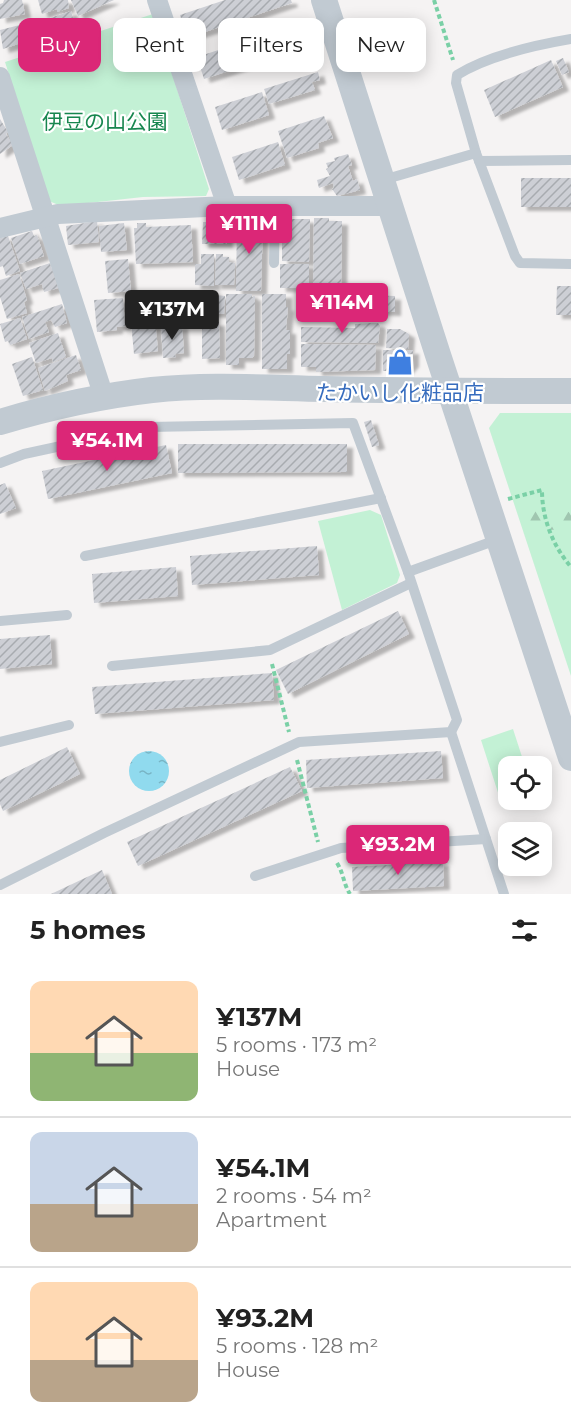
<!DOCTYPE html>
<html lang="en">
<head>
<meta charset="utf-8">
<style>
	:root { --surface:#fff; --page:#f6f6f6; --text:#222; --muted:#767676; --line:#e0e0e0; --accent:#db2777 }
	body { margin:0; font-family:Montserrat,"Noto Sans JP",sans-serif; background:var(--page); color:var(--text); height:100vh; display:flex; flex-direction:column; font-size:22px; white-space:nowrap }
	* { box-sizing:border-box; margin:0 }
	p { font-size:20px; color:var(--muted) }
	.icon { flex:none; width:33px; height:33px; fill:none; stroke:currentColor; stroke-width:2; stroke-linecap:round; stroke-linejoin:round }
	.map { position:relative; height:894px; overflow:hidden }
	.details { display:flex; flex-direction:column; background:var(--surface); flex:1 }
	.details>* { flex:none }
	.top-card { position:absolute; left:18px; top:18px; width:536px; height:54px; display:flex; gap:12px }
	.buttons { position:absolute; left:498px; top:756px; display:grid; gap:12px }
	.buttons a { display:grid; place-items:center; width:54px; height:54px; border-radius:12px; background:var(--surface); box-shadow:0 3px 15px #0003; font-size:30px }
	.price { position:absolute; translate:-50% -51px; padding:0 14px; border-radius:6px; background:var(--accent); color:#fff; font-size:20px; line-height:39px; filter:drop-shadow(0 2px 3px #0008) }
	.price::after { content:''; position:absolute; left:50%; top:36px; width:18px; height:14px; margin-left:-9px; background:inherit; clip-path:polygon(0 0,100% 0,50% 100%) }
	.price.active { background:#222; color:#fff }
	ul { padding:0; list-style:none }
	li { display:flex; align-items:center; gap:18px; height:150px; padding:0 30px }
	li+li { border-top:2px solid var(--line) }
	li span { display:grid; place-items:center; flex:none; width:168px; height:120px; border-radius:12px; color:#555 }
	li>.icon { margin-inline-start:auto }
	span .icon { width:72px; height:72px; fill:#fffc; stroke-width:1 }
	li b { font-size:26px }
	h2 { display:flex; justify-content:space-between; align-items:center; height:72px; padding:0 30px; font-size:26px }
	.chip { padding:0 21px; border-radius:12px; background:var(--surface); box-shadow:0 3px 15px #0003; font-size:21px; line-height:54px }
	.chip.active { background:var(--accent); color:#fff }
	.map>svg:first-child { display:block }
	.green { fill:#c3f1d5 }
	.forest { fill:url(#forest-firs) }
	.water { fill:url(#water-ripples) }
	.building { fill:url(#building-hatch); filter:url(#shadow) }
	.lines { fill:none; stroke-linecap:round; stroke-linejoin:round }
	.path { stroke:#7ad0a6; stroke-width:4; stroke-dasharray:4.5 3; stroke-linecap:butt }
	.service { stroke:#c1cad2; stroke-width:10 }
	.minor { stroke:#c1cad2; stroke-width:20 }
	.tertiary { stroke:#c1cad2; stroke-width:26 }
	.labels { text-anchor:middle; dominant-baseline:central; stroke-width:4.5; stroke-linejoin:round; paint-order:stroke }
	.park-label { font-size:21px; fill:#17864f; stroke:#fff }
	.shop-label { font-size:21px; fill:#366cbe; stroke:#fff }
</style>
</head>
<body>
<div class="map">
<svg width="571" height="894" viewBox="0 0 571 894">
	<defs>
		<pattern id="forest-firs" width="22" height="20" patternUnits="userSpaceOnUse" patternTransform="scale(1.5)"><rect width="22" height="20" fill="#c3f1d5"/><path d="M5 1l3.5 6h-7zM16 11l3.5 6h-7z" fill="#a0c6b0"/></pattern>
		<pattern id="water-ripples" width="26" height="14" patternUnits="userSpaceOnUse" patternTransform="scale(1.5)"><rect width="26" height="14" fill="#90daee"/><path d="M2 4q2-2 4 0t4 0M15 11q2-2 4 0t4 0" fill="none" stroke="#78b4c4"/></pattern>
		<pattern id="building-hatch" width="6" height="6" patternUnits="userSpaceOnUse" patternTransform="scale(1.5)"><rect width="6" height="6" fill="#cdcfd5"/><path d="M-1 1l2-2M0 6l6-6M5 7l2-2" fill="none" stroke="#a8abb0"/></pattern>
		<filter id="shadow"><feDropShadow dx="6" dy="4" stdDeviation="1.5" flood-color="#0004"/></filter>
	</defs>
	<rect width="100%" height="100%" fill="#f5f3f3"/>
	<g class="green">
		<polygon points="153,14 209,189 206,196 143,197 61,206 49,201 5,62"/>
		<polygon points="500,413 571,413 571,676 489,428"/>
		<polygon points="370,510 381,515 400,575 397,583 342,610 318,521"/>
		<polygon points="513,729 525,766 508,766 508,800 530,800 503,808 481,740"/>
	</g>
	<path class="forest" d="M521,506L538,507L546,510L556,506L571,513V536L560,529L530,532C524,525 518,515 521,506Z"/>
	<circle class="water" cx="149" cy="771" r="20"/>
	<g class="building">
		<polygon points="4,0 22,0 25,14 0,19 0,4 3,3"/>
		<polygon points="38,0 68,0 69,8 57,12 57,9 42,14"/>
		<polygon points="71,0 114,0 78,16"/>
		<polygon points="225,0 291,0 292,3 187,38 180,15"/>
		<polygon points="71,11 75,25 62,30 64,36 39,44 35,29 43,27 41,21"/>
		<polygon points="28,23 33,39 3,49 0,30"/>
		<polygon points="296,25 303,47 257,62 249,40"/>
		<polygon points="243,42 250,64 204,79 197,57"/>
		<polygon points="563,58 569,72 562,75 556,61"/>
		<polygon points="551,60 563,87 495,117 484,90"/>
		<polygon points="318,72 320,80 312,82 315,90 269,104 264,89"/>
		<polygon points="262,92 269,115 222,130 215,107"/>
		<polygon points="324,116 333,138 318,143 319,148 287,158 278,131"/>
		<polygon points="0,119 8,132 6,134 13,145 0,154"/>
		<polygon points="278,142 285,165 239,180 232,157"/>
		<polygon points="348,154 352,165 348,166 353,181 357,179 360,190 337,196 332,189 334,188 333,183 319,188 317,180 330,176 326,169 328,168 326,163 335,161 334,158"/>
		<rect x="521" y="178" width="50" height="29"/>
		<polygon points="314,218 329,218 329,221 342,221 341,292 313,292"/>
		<polygon points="207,219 219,219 219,231 227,231 227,244 202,244 203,222 207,222"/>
		<polygon points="237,219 263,219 261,291 236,291"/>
		<polygon points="282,219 310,219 309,262 282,261"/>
		<polygon points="97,221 99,242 68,245 66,226"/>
		<polygon points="124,223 127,250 101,252 99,226"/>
		<polygon points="137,223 146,223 146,227 191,225 193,262 136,264 134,228 137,228"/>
		<polygon points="32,231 34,236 37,235 44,256 20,264 11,238"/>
		<polygon points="8,236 20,271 6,276 3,266 0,267 0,238"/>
		<polygon points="201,254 214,254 214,286 195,285 195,264 201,264"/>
		<polygon points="216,254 223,254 223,257 229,257 229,262 235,263 234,285 215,285"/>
		<polygon points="128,259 131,291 108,293 105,261"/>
		<polygon points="50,263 58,288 44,292 42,284 26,289 20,273"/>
		<rect x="280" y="264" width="29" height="24"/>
		<polygon points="19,274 27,300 24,302 27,313 7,319 0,297 0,280"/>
		<polygon points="557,286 571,286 571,315 556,315"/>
		<polygon points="196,292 217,293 216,295 225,296 224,314 191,313 192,296 196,296"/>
		<polygon points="182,293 184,315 162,318 161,295"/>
		<polygon points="302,293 395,296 395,312 297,309 298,295 302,295"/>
		<polygon points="226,294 252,294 252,297 255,296 254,356 252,358 239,358 239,365 226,365"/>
		<polygon points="262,294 286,294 286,307 288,307 286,330 290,330 290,354 287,354 287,369 262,369"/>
		<polygon points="123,298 125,326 117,327 117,330 97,332 94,300"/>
		<polygon points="153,299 158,351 134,354 129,301"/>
		<polygon points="62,304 67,323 55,327 51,320 45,322 49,332 29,339 22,317"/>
		<polygon points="20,318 27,339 10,345 8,341 5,342 0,324"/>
		<polygon points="202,322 219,322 220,358 202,359"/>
		<polygon points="372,323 378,323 380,326 378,343 301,342 301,327 355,328 355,324"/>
		<polygon points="182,325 184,353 175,354 176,357 163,358 161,326"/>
		<polygon points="387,329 400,329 409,334 408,349 386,348"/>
		<polygon points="58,333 66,357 53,362 52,358 36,363 29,343"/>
		<polygon points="301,344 376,345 375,370 316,372 316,367 301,367"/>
		<polygon points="383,350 413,350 413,363 406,371 383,371"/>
		<polygon points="76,355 81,370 66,375 68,381 45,391 38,368"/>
		<polygon points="32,357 43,390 23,396 12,364"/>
		<polygon points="371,420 379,445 372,447 364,422"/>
		<polygon points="178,444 347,444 347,472 178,473"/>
		<polygon points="166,445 172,473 48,499 42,471"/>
		<polygon points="5,483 16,508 0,514 0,485"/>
		<polygon points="317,546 319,575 192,585 190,556"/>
		<polygon points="176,567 178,596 94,603 92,574"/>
		<polygon points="398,611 409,634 288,694 276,670"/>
		<polygon points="50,635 52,664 0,669 0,639"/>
		<polygon points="272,673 274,700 95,714 92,687"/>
		<polygon points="67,747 80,774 3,811 0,804 0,780"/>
		<polygon points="441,751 443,778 307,788 306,760"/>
		<polygon points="290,767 302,791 138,866 127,842"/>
		<polygon points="443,862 444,886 353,891 352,867"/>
		<polygon points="102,870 112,894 51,894"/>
	</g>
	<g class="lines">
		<g class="path">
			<polyline points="434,0 453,60"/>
			<path d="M508,499L542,490C542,519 553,546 571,567"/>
			<polyline points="272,664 289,732"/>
			<polyline points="297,760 318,842"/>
			<path d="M337,863C344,874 343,883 350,894"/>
		</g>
		<g class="service">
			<path d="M571,39C536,45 487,56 457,75L456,83L476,153L515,256L520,263L571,264"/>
			<polyline points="479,161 571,160"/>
			<polyline points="383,180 476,153"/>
			<polyline points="274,263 275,206"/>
			<polyline points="0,463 24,454 149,427 353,423 408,572"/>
			<polyline points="85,556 381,498"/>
			<polyline points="0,621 67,615"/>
			<polyline points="112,666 270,650 411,583"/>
			<polyline points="451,732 486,839"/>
			<polyline points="0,742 69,725"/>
			<polyline points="255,876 341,848 486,839 504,894"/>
			<polyline points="0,885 104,833 299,742 451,732 457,720 408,572 499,539"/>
		</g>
		<g class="minor">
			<polyline points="157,0 227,206"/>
			<polyline points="0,77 104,397"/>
			<polyline points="0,228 58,214 227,206 390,206"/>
		</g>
		<g class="tertiary">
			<polyline points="324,0 438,355 571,758"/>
			<path d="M0,422C50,407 100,396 152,390C209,384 267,388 325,389C407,391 489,391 571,391"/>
		</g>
	</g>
	<defs>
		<g id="shop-bare" transform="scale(2.07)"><path d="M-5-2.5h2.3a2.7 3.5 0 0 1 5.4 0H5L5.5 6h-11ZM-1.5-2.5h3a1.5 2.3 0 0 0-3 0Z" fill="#3f7fe0" stroke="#fff" stroke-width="2.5" paint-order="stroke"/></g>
	</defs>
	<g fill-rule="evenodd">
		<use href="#shop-bare" x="400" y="362"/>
	</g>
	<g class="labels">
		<g class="park-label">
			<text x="105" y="121">伊豆の山公園</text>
		</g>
		<g class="shop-label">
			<text x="400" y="392">たかいし化粧品店</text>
		</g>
	</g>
</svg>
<div class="buttons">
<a><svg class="icon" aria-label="locate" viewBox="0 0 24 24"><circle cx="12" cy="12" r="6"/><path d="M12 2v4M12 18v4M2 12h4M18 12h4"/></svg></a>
<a><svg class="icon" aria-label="layers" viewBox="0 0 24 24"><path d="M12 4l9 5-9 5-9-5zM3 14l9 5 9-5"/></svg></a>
</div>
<b class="price" style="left:249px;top:255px">¥111M</b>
<b class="price" style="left:342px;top:334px">¥114M</b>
<b class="price active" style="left:172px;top:341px">¥137M</b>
<b class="price" style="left:107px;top:472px">¥54.1M</b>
<b class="price" style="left:398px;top:876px">¥93.2M</b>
<div class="top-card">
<a class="chip active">Buy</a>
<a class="chip">Rent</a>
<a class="chip">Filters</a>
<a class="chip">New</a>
</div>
</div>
<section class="details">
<h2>5 homes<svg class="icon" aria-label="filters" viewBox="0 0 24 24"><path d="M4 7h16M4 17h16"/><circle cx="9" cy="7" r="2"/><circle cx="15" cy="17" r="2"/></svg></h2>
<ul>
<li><span style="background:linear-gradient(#ffd9b3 60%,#8fb573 0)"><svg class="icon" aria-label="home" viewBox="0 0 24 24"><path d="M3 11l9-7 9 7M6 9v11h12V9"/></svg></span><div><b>¥137M</b><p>5 rooms · 173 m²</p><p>House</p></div></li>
<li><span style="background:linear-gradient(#c9d6e8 60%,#b9a48a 0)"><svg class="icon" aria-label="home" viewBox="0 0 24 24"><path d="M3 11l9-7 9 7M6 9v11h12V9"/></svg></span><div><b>¥54.1M</b><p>2 rooms · 54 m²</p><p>Apartment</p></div></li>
<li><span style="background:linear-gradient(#ffd9b3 65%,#b9a48a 0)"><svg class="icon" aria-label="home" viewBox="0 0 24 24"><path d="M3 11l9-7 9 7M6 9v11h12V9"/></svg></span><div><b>¥93.2M</b><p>5 rooms · 128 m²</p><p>House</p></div></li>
</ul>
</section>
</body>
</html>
